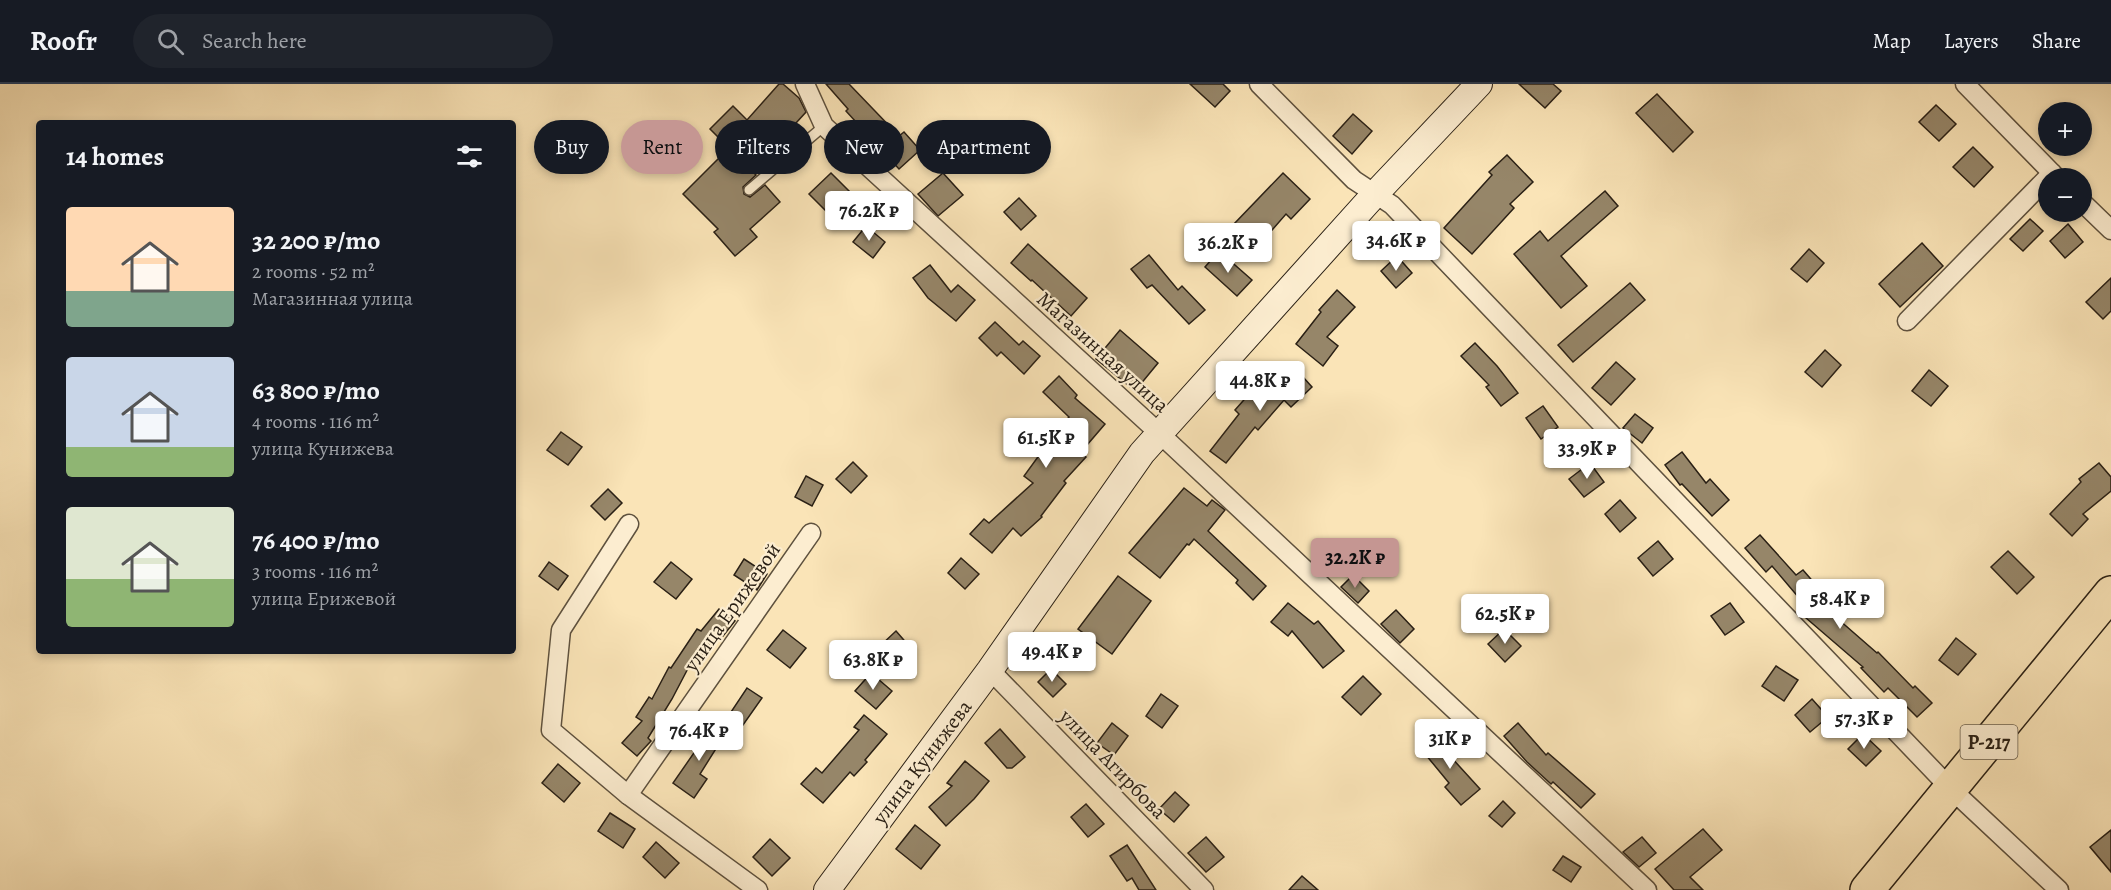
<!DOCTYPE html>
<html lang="en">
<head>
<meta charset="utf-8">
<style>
	:root { --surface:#171b24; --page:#20242c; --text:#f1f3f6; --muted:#9ea1a6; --line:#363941; --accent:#c59692 }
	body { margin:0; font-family:Alegreya,serif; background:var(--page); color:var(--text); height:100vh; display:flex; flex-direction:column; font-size:22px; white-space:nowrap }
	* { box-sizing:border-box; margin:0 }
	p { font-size:20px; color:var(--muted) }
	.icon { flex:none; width:33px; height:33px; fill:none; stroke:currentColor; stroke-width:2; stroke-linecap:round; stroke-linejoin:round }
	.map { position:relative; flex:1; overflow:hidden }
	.side { position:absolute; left:36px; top:36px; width:480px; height:534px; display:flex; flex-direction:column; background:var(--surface); border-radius:6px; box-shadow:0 3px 9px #0003 }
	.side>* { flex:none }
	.top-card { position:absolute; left:534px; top:36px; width:570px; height:54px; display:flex; gap:12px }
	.fabs { position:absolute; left:2038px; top:18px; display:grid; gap:12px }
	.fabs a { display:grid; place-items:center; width:54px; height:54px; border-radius:50%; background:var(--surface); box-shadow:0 3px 9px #0003; font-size:30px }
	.price { position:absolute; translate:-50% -51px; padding:0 14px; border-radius:6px; background:#fff; color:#222; font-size:20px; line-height:39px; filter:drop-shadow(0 2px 3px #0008) }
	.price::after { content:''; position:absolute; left:50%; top:36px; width:18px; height:14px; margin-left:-9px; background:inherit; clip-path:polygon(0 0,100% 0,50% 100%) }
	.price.selected { background:var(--accent); color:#111 }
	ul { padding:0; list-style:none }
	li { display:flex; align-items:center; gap:18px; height:150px; padding:0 30px }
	li span { display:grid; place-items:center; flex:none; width:168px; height:120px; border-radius:6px; color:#555 }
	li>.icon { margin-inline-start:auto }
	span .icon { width:72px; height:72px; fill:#fffc; stroke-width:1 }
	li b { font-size:26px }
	h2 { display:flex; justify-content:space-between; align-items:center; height:72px; padding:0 30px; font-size:26px }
	.tag { padding:0 21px; border-radius:27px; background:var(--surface); box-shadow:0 3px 9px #0003; font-size:21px; line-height:54px }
	.tag.selected { background:var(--accent); color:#111 }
	header { display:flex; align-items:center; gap:36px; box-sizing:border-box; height:84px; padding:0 30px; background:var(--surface); border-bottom:2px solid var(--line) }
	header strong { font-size:28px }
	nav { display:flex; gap:33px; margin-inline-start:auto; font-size:21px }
	.search { width:420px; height:54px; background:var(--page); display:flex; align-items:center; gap:15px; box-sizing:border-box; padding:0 21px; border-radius:33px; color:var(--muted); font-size:22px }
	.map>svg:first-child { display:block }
	.building { fill:#968669; stroke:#2a2015; stroke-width:1.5 }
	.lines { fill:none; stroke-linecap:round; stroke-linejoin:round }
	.lane-casing { stroke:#5e513e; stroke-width:12 }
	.street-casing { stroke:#5e513e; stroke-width:21 }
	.secondary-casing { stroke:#2a2015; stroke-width:28 }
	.highway-casing { stroke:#2a2015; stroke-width:36 }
	.lane { stroke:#fcedd0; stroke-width:9 }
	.street { stroke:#fcedd0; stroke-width:18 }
	.secondary { stroke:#fcedd0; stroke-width:26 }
	.highway { stroke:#fae4b7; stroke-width:33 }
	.labels { text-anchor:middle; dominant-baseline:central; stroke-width:4.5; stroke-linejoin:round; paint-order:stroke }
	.shield { fill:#fcedd0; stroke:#695e4d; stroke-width:1.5 }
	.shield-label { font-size:20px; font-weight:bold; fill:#2a2015 }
	.street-label { font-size:21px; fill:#2a2015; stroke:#fcedd0 }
</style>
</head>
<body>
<header>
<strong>Roofr</strong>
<div class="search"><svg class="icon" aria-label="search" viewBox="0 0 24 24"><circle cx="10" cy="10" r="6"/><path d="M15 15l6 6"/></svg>Search here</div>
<nav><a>Map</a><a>Layers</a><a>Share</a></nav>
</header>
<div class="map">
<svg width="2111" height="806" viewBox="0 0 2111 806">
	<rect width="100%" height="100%" fill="#fae4b7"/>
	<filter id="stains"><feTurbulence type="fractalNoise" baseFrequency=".00333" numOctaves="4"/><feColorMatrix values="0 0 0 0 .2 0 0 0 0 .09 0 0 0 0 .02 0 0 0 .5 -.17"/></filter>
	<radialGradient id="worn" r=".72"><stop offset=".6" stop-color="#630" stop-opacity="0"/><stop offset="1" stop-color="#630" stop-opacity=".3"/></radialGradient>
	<g class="building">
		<polygon points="779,0 783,0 799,14 806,28 774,63 777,66 754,89 756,91 743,103 744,110 750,113 765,101 780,118 750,145 757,153 735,172 714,148 718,145 683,110 729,64 710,45 733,22 747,36"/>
		<polygon points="826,0 849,0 899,52 904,48 920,66 899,85 846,27 848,25"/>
		<polygon points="1190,0 1223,0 1230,7 1215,23"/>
		<polygon points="1519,0 1553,0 1561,7 1545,24"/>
		<polygon points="1657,10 1693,48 1673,68 1636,29"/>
		<polygon points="1936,21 1956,40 1939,57 1919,38"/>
		<polygon points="1353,30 1372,47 1352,70 1333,52"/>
		<polygon points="1973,63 1993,83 1974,103 1953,83"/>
		<polygon points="1507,71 1533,98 1510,120 1514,124 1472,170 1444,144 1492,91 1489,88"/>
		<polygon points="831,89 853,111 831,132 809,110"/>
		<polygon points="943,89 963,111 938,132 918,110"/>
		<polygon points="1283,89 1310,115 1291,135 1286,130 1259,161 1234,140"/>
		<polygon points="1605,107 1618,122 1561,172 1587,202 1561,224 1514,170 1540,147 1548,157"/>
		<polygon points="1019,114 1036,132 1021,146 1004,128"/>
		<polygon points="2030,135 2043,147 2023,167 2010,155"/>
		<polygon points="2068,140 2083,158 2065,174 2050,157"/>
		<polygon points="866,142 885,158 873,174 853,158"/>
		<polygon points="1922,159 1943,182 1900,223 1879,200"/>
		<polygon points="1028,160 1087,214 1071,232 1032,196 1031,197 1011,179"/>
		<polygon points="1809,165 1824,179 1807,198 1791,185"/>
		<polygon points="1219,167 1252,196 1237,212 1205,183"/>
		<polygon points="1149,171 1178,206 1182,202 1205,226 1189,240 1152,201 1147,204 1131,185"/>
		<polygon points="1397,172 1412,189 1396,204 1381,187"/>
		<polygon points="930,181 951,208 958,201 975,216 956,237 928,214 913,194"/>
		<polygon points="2111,194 2111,227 2103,235 2086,218"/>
		<polygon points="1630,199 1645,216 1573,278 1558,261"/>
		<polygon points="1337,206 1355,223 1327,253 1338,262 1323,282 1296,260 1321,228 1319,226"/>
		<polygon points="995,238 1019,261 1023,257 1040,272 1024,290 1001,268 997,272 979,254"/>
		<polygon points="1120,246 1158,279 1135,307 1096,275"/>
		<polygon points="1475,259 1497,282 1518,309 1501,322 1486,303 1489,301 1461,272"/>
		<polygon points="1825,266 1841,281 1822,303 1805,288"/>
		<polygon points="1616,278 1635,295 1611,321 1592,304"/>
		<polygon points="1294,283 1312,303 1291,323 1284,316 1258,346 1255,343 1226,379 1210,367 1239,330 1235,326 1250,309 1258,316"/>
		<polygon points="1929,286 1948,302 1931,322 1912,307"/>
		<polygon points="1059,292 1077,311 1075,314 1105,340 1081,368 1086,373 1064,397 1066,399 1041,432 1042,433 1021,452 1013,444 992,469 970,450 984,435 989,439 1033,399 1024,392 1043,366 1041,365 1069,333 1043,308"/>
		<polygon points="1543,322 1558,343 1541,355 1526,334"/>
		<polygon points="1635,330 1653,344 1642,359 1623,344"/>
		<polygon points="561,348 582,363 568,381 547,366"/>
		<polygon points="1682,368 1706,399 1710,395 1729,416 1712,432 1682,400 1680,401 1665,381"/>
		<polygon points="853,378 867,392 851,409 836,395"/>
		<polygon points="1590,379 1604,398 1584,413 1569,395"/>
		<polygon points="2099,379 2111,393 2111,407 2083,430 2088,435 2072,452 2050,430 2081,398 2079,395"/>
		<polygon points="806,392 823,401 812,422 795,413"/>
		<polygon points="1184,404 1207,422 1212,416 1225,426 1208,447 1266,502 1253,516 1236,499 1238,496 1194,455 1189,461 1187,460 1160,494 1129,469"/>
		<polygon points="608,405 622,419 605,436 591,422"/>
		<polygon points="1620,416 1636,434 1620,448 1605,430"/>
		<polygon points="1760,451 1796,491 1803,486 1816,501 1811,506 1840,533 1838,535 1877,569 1878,568 1913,604 1915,602 1932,619 1917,633 1888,604 1884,608 1861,584 1863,583 1806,534 1811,528 1772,482 1766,488 1745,464"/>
		<polygon points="1658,457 1673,475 1653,492 1638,474"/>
		<polygon points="2008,467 2034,493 2017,510 1991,483"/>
		<polygon points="961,474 979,490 965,505 948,489"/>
		<polygon points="744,475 767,490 757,506 734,491"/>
		<polygon points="549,478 568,492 558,506 539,492"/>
		<polygon points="671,478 692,495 676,515 654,498"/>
		<polygon points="1353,491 1369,507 1358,519 1341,503"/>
		<polygon points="1118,492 1151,517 1112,570 1078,545"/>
		<polygon points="1288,519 1314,540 1318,537 1344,567 1323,584 1292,547 1288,552 1271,538"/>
		<polygon points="1730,519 1744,538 1725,551 1711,532"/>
		<polygon points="719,525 735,537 723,552 717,548 699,576 694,573 672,615 648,654 651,657 637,672 622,659 642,637 636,633 649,613 652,615 669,583 671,584 697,545 701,547"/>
		<polygon points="1396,526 1414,545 1400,559 1381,540"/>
		<polygon points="1504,545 1521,562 1505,578 1488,560"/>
		<polygon points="783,546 806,564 790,584 767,566"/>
		<polygon points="896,547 916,570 900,585 879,563"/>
		<polygon points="1956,554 1976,570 1958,591 1939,576"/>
		<polygon points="1776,582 1798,596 1784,617 1762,602"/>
		<polygon points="1051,585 1066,600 1053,613 1038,598"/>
		<polygon points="871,589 892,607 876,625 855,607"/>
		<polygon points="1363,592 1381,610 1361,631 1342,613"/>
		<polygon points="747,604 762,614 743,641 729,631"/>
		<polygon points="1161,610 1178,622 1162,644 1146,632"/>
		<polygon points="1812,615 1828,633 1810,648 1795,631"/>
		<polygon points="864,631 887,650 865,676 867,678 854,692 850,688 823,719 801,700 816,684 822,689 859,646 854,643"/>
		<polygon points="1112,639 1128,652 1114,671 1097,659"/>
		<polygon points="1518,639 1546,671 1548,669 1595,710 1581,724 1553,698 1551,700 1527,678 1504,652"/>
		<polygon points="708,641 724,652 700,690 707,695 694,714 673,699 696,666 693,664"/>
		<polygon points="1000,645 1025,673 1012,684 1007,684 985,659"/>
		<polygon points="1863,650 1881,667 1866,682 1848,665"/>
		<polygon points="1439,651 1454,669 1450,672 1480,705 1461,721 1445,703 1449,699 1421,665"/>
		<polygon points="965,677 989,697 974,715 946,742 929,723 952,702 947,699"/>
		<polygon points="558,680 580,699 564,718 542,699"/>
		<polygon points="1175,708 1189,721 1174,738 1159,725"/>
		<polygon points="1503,717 1515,729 1502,743 1489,732"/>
		<polygon points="1086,720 1104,740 1088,753 1071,733"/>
		<polygon points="610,729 635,745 623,764 598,747"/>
		<polygon points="915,741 940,761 921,785 896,765"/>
		<polygon points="1703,745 1722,766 1690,793 1703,806 1674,806 1655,785"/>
		<polygon points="2111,746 2111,788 2090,763"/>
		<polygon points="1206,753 1224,773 1206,788 1188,769"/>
		<polygon points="1642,753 1656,769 1639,783 1623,768"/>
		<polygon points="770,755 790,774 772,792 753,773"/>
		<polygon points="656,758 679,779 665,794 643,773"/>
		<polygon points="1127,761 1156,806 1139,806 1132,794 1127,797 1110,772"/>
		<polygon points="1563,772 1581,783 1571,798 1553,786"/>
		<polygon points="1302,792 1318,806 1289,806"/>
	</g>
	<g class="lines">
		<g class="lane-casing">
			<polyline id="lane" points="749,106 824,42"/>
		</g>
		<g class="street-casing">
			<g id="street">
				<polyline points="805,0 824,42 1159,349 1647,806"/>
				<polyline points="1259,0 1354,96 1392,121 1951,705 2059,806"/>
				<polyline points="1965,0 2057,94"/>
				<polyline points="2082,118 2111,146"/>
				<polyline points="1907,237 2052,89"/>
				<polyline points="629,440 561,546 551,646 628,711 758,806"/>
				<polyline points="990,586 1204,806"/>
				<polyline points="628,711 811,449"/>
			</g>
		</g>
		<g class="secondary-casing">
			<polyline id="secondary" points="827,806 990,586 1142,369 1375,110 1479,0"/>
		</g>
		<g class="highway-casing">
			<polyline id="highway" points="1867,806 2111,509"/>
		</g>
		<use href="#lane" class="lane"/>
		<use href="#street" class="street"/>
		<use href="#secondary" class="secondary"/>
		<use href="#highway" class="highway"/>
	</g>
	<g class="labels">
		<rect class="shield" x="1960.5" y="641" width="57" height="34" rx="4.5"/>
		<g class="shield-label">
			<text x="1989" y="658">Р-217</text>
		</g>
		<g class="street-label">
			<text transform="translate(1103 268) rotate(42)">Магазинная улица</text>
			<text transform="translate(732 523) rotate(-55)">улица Ерижевой</text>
			<text transform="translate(922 678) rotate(-53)">улица Кунижева</text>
			<text transform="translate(1113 680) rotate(46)">улица Агирбова</text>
		</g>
	</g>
	<rect width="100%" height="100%" filter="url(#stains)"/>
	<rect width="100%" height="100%" fill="url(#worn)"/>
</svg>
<div class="fabs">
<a>+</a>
<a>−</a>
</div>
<b class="price" style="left:869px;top:158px">76.2K ₽</b>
<b class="price" style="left:1396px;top:188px">34.6K ₽</b>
<b class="price" style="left:1228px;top:190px">36.2K ₽</b>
<b class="price" style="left:1260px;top:328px">44.8K ₽</b>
<b class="price" style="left:1046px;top:385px">61.5K ₽</b>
<b class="price" style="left:1587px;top:396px">33.9K ₽</b>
<b class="price selected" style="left:1355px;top:505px">32.2K ₽</b>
<b class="price" style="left:1840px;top:546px">58.4K ₽</b>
<b class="price" style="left:1505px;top:561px">62.5K ₽</b>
<b class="price" style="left:1052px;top:599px">49.4K ₽</b>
<b class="price" style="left:873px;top:607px">63.8K ₽</b>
<b class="price" style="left:1864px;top:666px">57.3K ₽</b>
<b class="price" style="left:699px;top:678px">76.4K ₽</b>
<b class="price" style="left:1450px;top:686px">31K ₽</b>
<div class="top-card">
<a class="tag">Buy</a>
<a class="tag selected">Rent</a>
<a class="tag">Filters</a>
<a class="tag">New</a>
<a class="tag">Apartment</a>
</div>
<section class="side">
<h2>14 homes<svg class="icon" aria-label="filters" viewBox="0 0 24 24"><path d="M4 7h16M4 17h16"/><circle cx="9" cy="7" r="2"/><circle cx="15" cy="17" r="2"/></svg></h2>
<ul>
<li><span style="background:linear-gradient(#ffd9b3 70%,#7fa58c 0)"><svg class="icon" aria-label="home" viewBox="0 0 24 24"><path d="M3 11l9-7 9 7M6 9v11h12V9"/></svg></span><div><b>32 200 ₽/mo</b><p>2 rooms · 52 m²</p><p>Магазинная улица</p></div></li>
<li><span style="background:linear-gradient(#c9d6e8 75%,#8fb573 0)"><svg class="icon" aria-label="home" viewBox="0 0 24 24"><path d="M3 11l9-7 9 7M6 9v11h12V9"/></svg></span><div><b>63 800 ₽/mo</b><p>4 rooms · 116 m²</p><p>улица Кунижева</p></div></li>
<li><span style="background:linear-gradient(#dfe7d0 60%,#8fb573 0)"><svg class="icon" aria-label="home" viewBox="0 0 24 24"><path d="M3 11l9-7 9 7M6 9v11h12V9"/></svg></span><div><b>76 400 ₽/mo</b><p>3 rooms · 116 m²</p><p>улица Ерижевой</p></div></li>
</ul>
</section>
</div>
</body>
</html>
